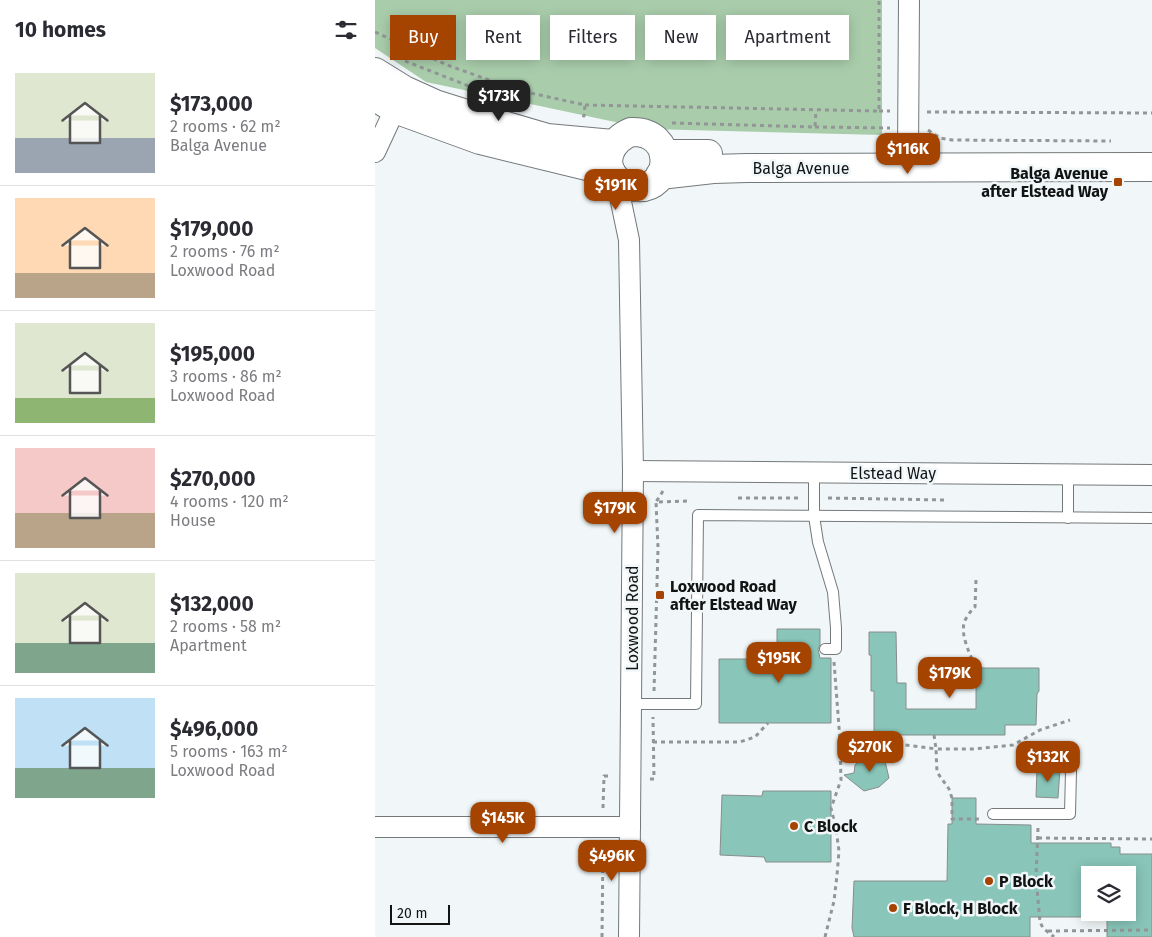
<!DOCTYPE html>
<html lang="en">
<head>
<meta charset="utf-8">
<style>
	:root { --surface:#fff; --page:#f7f7f7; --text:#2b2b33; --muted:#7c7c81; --line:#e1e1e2; --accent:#a54301 }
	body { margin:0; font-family:"Fira Sans",sans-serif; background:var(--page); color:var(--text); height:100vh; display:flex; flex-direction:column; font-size:19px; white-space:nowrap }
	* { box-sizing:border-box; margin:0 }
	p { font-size:16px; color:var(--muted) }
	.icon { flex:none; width:28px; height:28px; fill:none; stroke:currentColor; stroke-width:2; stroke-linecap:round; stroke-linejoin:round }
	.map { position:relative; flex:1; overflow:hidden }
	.details { display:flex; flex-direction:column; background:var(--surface); width:375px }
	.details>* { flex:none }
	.hud { position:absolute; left:15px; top:15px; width:475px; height:45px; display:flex; gap:10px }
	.controls { position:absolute; left:706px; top:866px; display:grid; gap:10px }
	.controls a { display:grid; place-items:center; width:55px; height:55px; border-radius:0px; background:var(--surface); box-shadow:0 2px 12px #0003; font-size:25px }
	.scale { position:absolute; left:15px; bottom:12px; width:60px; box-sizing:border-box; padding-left:5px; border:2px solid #121414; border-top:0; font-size:14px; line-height:18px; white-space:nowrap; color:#121414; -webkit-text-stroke:4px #f1f7f8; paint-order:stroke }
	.price { position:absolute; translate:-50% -42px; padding:0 11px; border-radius:10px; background:var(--accent); color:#fff; font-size:16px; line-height:32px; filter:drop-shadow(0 1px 2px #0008) }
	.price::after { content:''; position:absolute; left:50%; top:30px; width:15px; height:11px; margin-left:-8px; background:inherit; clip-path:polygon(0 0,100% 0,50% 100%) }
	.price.active { background:#222; color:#fff }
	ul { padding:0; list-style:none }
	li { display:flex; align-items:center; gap:15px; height:125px; padding:0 15px }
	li+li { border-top:1px solid var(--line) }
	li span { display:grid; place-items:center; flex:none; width:140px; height:100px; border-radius:0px; color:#555 }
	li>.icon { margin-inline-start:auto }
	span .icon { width:60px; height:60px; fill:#fffc; stroke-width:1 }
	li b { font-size:21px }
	h2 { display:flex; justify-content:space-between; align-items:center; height:60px; padding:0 15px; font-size:21px }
	.chip { padding:0 18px; border-radius:0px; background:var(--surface); box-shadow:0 2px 12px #0003; font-size:18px; line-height:45px }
	.chip.active { background:var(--accent); color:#fff }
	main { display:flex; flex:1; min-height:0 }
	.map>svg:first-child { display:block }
	.green { fill:#a9cdab }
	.building { fill:#89c5b9; stroke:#888d8c }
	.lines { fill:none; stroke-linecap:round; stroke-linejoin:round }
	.service-casing { stroke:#74787a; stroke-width:12 }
	.minor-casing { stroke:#74787a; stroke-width:22 }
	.secondary-casing { stroke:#74787a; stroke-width:30 }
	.path { stroke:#929697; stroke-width:3; stroke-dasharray:4 4; stroke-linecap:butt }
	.service { stroke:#fff; stroke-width:10 }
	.minor { stroke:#fff; stroke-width:20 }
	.secondary { stroke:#fff; stroke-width:28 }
	.poi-dot { fill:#a54301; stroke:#f1f7f8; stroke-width:2 }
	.labels { text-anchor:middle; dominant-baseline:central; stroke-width:5; stroke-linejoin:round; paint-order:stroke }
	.street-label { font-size:16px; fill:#121414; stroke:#f1f7f8 }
	.poi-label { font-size:16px; font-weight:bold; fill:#121414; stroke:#f1f7f8; text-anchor:start }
</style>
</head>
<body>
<main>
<section class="details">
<h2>10 homes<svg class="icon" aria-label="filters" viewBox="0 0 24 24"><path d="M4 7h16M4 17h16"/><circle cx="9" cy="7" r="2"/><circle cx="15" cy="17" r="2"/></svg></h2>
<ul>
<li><span style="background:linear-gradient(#dfe7d0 65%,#9aa5b1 0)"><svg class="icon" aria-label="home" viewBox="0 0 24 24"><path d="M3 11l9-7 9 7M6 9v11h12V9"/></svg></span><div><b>$173,000</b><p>2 rooms · 62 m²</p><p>Balga Avenue</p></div></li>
<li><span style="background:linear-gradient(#ffd9b3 75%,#b9a48a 0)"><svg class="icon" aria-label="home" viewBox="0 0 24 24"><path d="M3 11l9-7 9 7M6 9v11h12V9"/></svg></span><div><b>$179,000</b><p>2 rooms · 76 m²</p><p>Loxwood Road</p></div></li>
<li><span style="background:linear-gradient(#dfe7d0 75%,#8fb573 0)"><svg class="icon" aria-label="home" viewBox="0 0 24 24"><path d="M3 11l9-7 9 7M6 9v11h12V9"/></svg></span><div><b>$195,000</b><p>3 rooms · 86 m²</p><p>Loxwood Road</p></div></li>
<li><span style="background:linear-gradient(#f6c9c9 65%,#b9a48a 0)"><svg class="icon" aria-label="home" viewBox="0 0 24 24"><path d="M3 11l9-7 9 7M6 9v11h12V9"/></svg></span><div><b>$270,000</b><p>4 rooms · 120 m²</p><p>House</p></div></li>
<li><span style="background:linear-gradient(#dfe7d0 70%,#7fa58c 0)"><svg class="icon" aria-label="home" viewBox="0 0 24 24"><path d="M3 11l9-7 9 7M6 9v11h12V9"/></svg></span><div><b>$132,000</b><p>2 rooms · 58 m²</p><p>Apartment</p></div></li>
<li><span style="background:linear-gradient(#bfe0f5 70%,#7fa58c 0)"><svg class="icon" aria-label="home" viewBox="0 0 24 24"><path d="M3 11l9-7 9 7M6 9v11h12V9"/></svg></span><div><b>$496,000</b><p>5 rooms · 163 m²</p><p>Loxwood Road</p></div></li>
</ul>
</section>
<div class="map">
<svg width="777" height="937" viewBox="0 0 777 937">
	<rect width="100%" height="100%" fill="#f1f7f8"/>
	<polygon class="green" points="0,0 507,0 507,135 273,129 51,82 0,48"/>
	<g class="building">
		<polygon points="402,629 445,629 445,645 443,649 445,658 456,658 456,723 344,723 344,659 402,659"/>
		<polygon points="494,632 521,632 522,683 531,683 531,709 601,709 601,668 664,668 664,691 662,694 661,725 630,725 630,735 499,735 499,691 496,691 496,655 494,655"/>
		<polygon points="501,754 510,761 514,778 504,787 489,791 469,775 479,773 480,765 487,758"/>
		<polygon points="662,769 685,769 683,798 661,797"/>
		<polygon points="388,791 456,791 456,862 391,862 389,857 345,855 347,795 387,796"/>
		<polygon points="577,798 601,798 601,824 656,825 656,843 736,843 736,847 745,847 745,854 777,854 777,937 732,937 732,912 752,912 752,875 715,875 715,917 655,917 655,937 479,937 477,928 479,881 572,881 573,824 577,824"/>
	</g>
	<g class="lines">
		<g class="service-casing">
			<g id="service">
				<polyline points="439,472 439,516 443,542 458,592 461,628 461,649 450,649"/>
				<polyline points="693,474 693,518"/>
				<polyline points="256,704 321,704 323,515 777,518"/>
				<polyline points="618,814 695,814 696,771"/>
			</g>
		</g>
		<g class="minor-casing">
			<g id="minor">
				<polyline points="0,152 26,96"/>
				<polyline points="533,154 534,0"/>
				<polyline points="241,178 254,240 258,471 254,937"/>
				<polyline points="258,471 777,475"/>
				<polyline points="0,827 255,827"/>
			</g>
		</g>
		<g class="secondary-casing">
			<g id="secondary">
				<polyline points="0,72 29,90 60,104 111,120 172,138 238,144"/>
				<polyline points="0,97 20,109 105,140 236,172"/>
				<path d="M256,132C302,130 298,192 260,187C253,187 247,185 242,180C224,163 236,140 256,132Z"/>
				<polyline points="289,154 333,154"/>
				<polyline points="285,175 338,169 372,168 777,167"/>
			</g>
		</g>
		<g class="path">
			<polyline points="0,32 72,65 142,90 210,105 209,116 206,115"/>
			<polyline points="30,61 122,97"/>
			<polyline points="210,105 504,111 504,0"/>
			<polyline points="504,111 515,111"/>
			<polyline points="552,112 777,113"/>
			<polyline points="297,123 440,127 441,110"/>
			<polyline points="440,127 515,128"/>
			<polyline points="553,130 565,138 577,140 736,141"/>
			<polyline points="288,491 281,502 316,501"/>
			<polyline points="363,498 426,498"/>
			<polyline points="453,498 571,500"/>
			<path d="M601,580L600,607C597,610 594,613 592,617C582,630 595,654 601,668"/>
			<polyline points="459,662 465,740 501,741 561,749 562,772 574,789 577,798 577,819 606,819"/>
			<polyline points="279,691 283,548 281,502"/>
			<polyline points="559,735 561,749 599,749 638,745 665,730 695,720"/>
			<polyline points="278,742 365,742 380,737 393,723"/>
			<polyline points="275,779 279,779 278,717"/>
			<polyline points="228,808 229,776 236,776"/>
			<polyline points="663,828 661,877 665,922 668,928 679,937"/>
			<polyline points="663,838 777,839"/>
			<polyline points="673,931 777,930"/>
			<polyline points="227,937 228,847"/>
			<polyline points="450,937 459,901 462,875 464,851 461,829 456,808 466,780 465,740"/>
		</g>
		<use href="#service" class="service"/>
		<use href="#minor" class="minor"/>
		<use href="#secondary" class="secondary"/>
	</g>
	<g class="poi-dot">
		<rect x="738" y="177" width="10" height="10" rx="2.5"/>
		<rect x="280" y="590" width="10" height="10" rx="2.5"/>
		<circle cx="419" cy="826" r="5"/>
		<circle cx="614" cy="881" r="5"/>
		<circle cx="518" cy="908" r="5"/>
	</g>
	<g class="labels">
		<g class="street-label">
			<text x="426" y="168">Balga Avenue</text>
			<text x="518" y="473">Elstead Way</text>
			<text transform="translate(257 618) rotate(-90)">Loxwood Road</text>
		</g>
		<g class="poi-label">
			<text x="733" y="173" text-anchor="end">Balga Avenue<tspan x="733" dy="18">after Elstead Way</tspan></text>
			<text x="295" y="586">Loxwood Road<tspan x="295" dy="18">after Elstead Way</tspan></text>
			<text x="429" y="826">C Block</text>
			<text x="624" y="881">P Block</text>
			<text x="528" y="908">F Block, H Block</text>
		</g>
	</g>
</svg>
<div class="controls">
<a><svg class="icon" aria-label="layers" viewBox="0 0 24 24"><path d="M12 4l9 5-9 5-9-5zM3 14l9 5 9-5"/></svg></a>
</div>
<div class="scale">20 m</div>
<b class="price active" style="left:124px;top:122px">$173K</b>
<b class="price" style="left:533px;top:175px">$116K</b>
<b class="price" style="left:241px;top:211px">$191K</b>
<b class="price" style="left:240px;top:534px">$179K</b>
<b class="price" style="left:404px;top:684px">$195K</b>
<b class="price" style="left:575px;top:699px">$179K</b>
<b class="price" style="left:495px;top:773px">$270K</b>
<b class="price" style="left:673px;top:783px">$132K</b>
<b class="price" style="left:128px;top:844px">$145K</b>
<b class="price" style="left:237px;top:882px">$496K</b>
<div class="hud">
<a class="chip active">Buy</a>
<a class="chip">Rent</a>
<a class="chip">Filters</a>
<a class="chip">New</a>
<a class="chip">Apartment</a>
</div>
</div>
</main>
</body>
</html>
